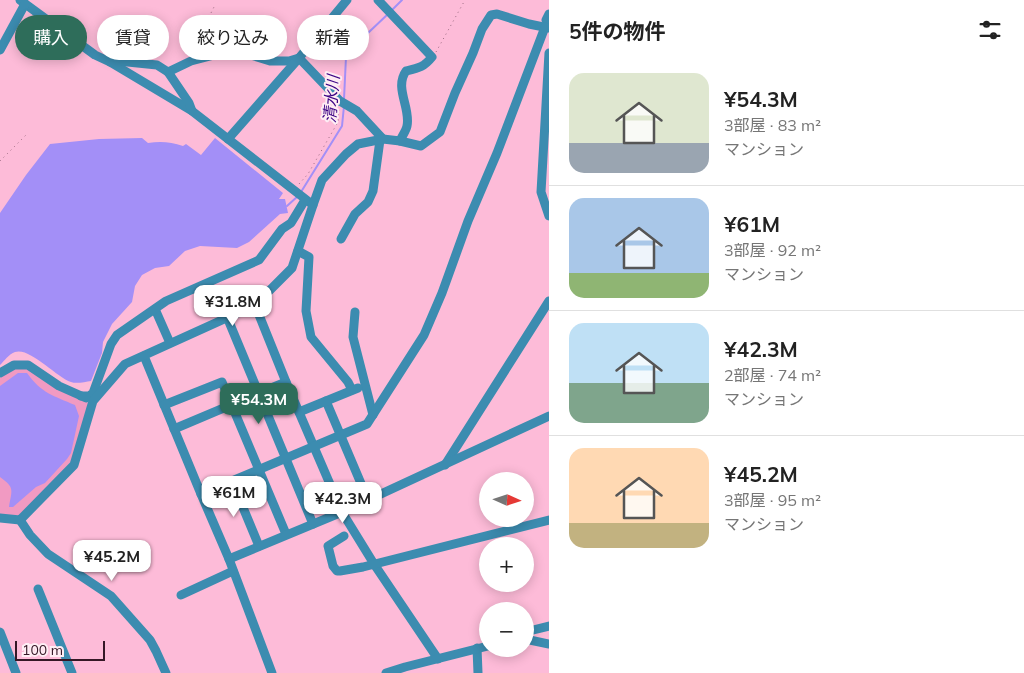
<!DOCTYPE html>
<html lang="ja">
<head>
<meta charset="utf-8">
<style>
	:root { --surface:#fff; --page:#f6f6f6; --text:#222; --muted:#767676; --line:#e0e0e0; --accent:#2e6d5a }
	body { margin:0; font-family:Mulish,"Noto Sans JP",sans-serif; background:var(--page); color:var(--text); height:100vh; display:flex; flex-direction:column; font-size:19px; white-space:nowrap }
	* { box-sizing:border-box; margin:0 }
	p { font-size:16px; color:var(--muted) }
	.icon { flex:none; width:28px; height:28px; fill:none; stroke:currentColor; stroke-width:2; stroke-linecap:round; stroke-linejoin:round }
	.map { position:relative; flex:1; overflow:hidden }
	.side { display:flex; flex-direction:column; background:var(--surface); width:475px }
	.side>* { flex:none }
	.guide { position:absolute; left:15px; top:15px; width:459px; height:45px; display:flex; gap:10px }
	.needle { width:32px; rotate:93deg }
	.controls { position:absolute; left:479px; top:472px; display:grid; gap:10px }
	.controls a { display:grid; place-items:center; width:55px; height:55px; border-radius:50%; background:var(--surface); box-shadow:0 2px 12px #0003; font-size:25px }
	.scale { position:absolute; left:15px; bottom:12px; width:90px; box-sizing:border-box; padding-left:5px; border:2px solid #351726; border-top:0; font-size:14px; line-height:18px; white-space:nowrap; color:#351726; -webkit-text-stroke:4px #feedf4; paint-order:stroke }
	.price { position:absolute; translate:-50% -42px; padding:0 11px; border-radius:10px; background:#fff; color:#222; font-size:16px; line-height:32px; filter:drop-shadow(0 1px 2px #0008) }
	.price::after { content:''; position:absolute; left:50%; top:30px; width:15px; height:11px; margin-left:-8px; background:inherit; clip-path:polygon(0 0,100% 0,50% 100%) }
	.price.on { background:var(--accent); color:#fff }
	ul { padding:0; list-style:none }
	li { display:flex; align-items:center; gap:15px; height:125px; padding:0 20px }
	li+li { border-top:1px solid var(--line) }
	li span { display:grid; place-items:center; flex:none; width:140px; height:100px; border-radius:15px; color:#555 }
	li>.icon { margin-inline-start:auto }
	span .icon { width:60px; height:60px; fill:#fffc; stroke-width:1 }
	li b { font-size:21px }
	h2 { display:flex; justify-content:space-between; align-items:center; height:60px; padding:0 20px; font-size:21px }
	.chip { padding:0 18px; border-radius:22px; background:var(--surface); box-shadow:0 2px 12px #0003; font-size:18px; line-height:45px }
	.chip.on { background:var(--accent); color:#fff }
	main { display:flex; flex:1; min-height:0 }
	.map>svg:first-child { display:block }
	.green { fill:#f19ac2 }
	.water { fill:#a38ff7 }
	.lines { fill:none; stroke-linecap:round; stroke-linejoin:round }
	.stream { stroke:#a38ff7; stroke-width:2 }
	.path { stroke:#9a6a80; stroke-width:1; stroke-dasharray:1 4; stroke-linecap:butt }
	.minor { stroke:#3c8cb0; stroke-width:9 }
	.labels { text-anchor:middle; dominant-baseline:central; stroke-width:4; stroke-linejoin:round; paint-order:stroke }
	.water-label { font-size:16px; font-style:italic; fill:#3a0184; stroke:#feedf4 }
</style>
</head>
<body>
<main>
<div class="map">
<svg width="549" height="673" viewBox="0 0 549 673">
	<rect width="100%" height="100%" fill="#fdbbd8"/>
	<polygon class="green" points="12,369 29,369 55,387 89,403 75,460 19,517 0,516 0,378"/>
	<g class="water">
		<path d="M142,138L148,143C161,141 171,142 183,146L186,144L201,155L215,138L283,193L279,199H285L288,213L280,214L249,242L237,248L200,246L185,251L169,266L155,268L142,275L135,286L132,302L112,324L103,342L102,353L91,381C85,382 76,384 71,382C56,377 30,347 15,352C9,354 4,361 0,365V213L26,175L50,144L99,139Z"/>
		<path d="M18,373H27C41,393 54,396 75,405L79,416L71,453L67,459L45,483L36,487L13,507H9C12,489 15,488 0,477V386Z"/>
	</g>
	<g class="lines">
		<g class="stream">
			<polyline points="391,11 402,0"/>
			<polyline points="344,99 346,57 349,51 388,14"/>
			<polyline points="301,192 342,126 344,106"/>
			<polyline points="287,206 298,196"/>
		</g>
		<g class="path">
			<polyline points="436,52 465,0"/>
			<polyline points="191,53 214,7"/>
			<polyline points="0,161 28,133"/>
			<polyline points="299,184 308,174 338,122 339,110"/>
		</g>
		<g class="minor">
			<polyline points="20,0 95,55 110,62 192,111 313,205"/>
			<path d="M378,0L432,57C424,67 419,68 406,71C394,88 411,108 407,126C406,131 402,136 400,141"/>
			<polyline points="549,14 546,20 549,25"/>
			<polyline points="0,50 25,4"/>
			<polyline points="549,53 541,192 549,216"/>
			<polyline points="299,58 340,101 357,111 383,139"/>
			<polyline points="110,62 118,61 157,65 168,72 191,61 218,54 238,51 270,61 289,61 299,58"/>
			<polyline points="168,72 189,103 192,111"/>
			<polyline points="228,139 299,58 347,0"/>
			<polyline points="341,239 355,214 368,202 373,191 380,140"/>
			<polyline points="298,251 309,257 306,311 311,337 348,382 352,390"/>
			<polyline points="255,305 286,382 342,512 374,564 438,659"/>
			<polyline points="155,309 170,343"/>
			<polyline points="355,312 353,337 373,415"/>
			<polyline points="227,317 313,524"/>
			<polyline points="144,356 201,494"/>
			<polyline points="0,373 14,365 28,365 59,386 86,398"/>
			<polyline points="81,396 89,396 93,393 111,344 117,335 166,301 259,260 282,229 291,223 305,200"/>
			<polyline points="326,401 368,500"/>
			<polyline points="164,405 222,382 286,534"/>
			<polyline points="299,412 358,388"/>
			<polyline points="174,429 259,393 286,382"/>
			<polyline points="445,465 549,301"/>
			<polyline points="232,481 259,546"/>
			<polyline points="0,518 20,520 74,465 93,401 125,364 255,305 292,268 313,205 322,180 346,154 358,144 383,139 400,141 421,146 440,132 455,93 473,53 482,29 491,15 497,14 529,24 549,28"/>
			<polyline points="20,520 30,535 48,554 111,596 150,640 156,651 166,673"/>
			<polyline points="344,536 328,546 333,566 337,571 340,571 363,567 549,520"/>
			<polyline points="229,559 342,512 549,416"/>
			<polyline points="38,589 72,673"/>
			<polyline points="181,595 233,571"/>
			<polyline points="0,632 16,673"/>
			<polyline points="525,632 549,626"/>
			<polyline points="525,639 549,644"/>
			<polyline points="477,648 478,673"/>
			<polyline points="272,673 229,559 201,494 367,424 424,335 442,293 468,221 497,153 545,27"/>
			<polyline points="386,673 405,667 488,646"/>
		</g>
	</g>
	<g class="labels">
		<g class="water-label">
			<text transform="translate(331 99) rotate(-85)">清水川</text>
		</g>
	</g>
</svg>
<div class="controls">
<a><svg class="needle" viewBox="-14 -14 28 28"><path d="M0-13l5 13h-10z" fill="#e53935"/><path d="M0 13l5-13h-10z" fill="#767676"/></svg></a>
<a>+</a>
<a>−</a>
</div>
<div class="scale">100 m</div>
<b class="price" style="left:233px;top:327px">¥31.8M</b>
<b class="price on" style="left:259px;top:425px">¥54.3M</b>
<b class="price" style="left:234px;top:518px">¥61M</b>
<b class="price" style="left:343px;top:524px">¥42.3M</b>
<b class="price" style="left:112px;top:582px">¥45.2M</b>
<div class="guide">
<a class="chip on">購入</a>
<a class="chip">賃貸</a>
<a class="chip">絞り込み</a>
<a class="chip">新着</a>
</div>
</div>
<section class="side">
<h2>5件の物件<svg class="icon" aria-label="filters" viewBox="0 0 24 24"><path d="M4 7h16M4 17h16"/><circle cx="9" cy="7" r="2"/><circle cx="15" cy="17" r="2"/></svg></h2>
<ul>
<li><span style="background:linear-gradient(#dfe7d0 70%,#9aa5b1 0)"><svg class="icon" aria-label="home" viewBox="0 0 24 24"><path d="M3 11l9-7 9 7M6 9v11h12V9"/></svg></span><div><b>¥54.3M</b><p>3部屋 · 83 m²</p><p>マンション</p></div></li>
<li><span style="background:linear-gradient(#a9c7e8 75%,#8fb573 0)"><svg class="icon" aria-label="home" viewBox="0 0 24 24"><path d="M3 11l9-7 9 7M6 9v11h12V9"/></svg></span><div><b>¥61M</b><p>3部屋 · 92 m²</p><p>マンション</p></div></li>
<li><span style="background:linear-gradient(#bfe0f5 60%,#7fa58c 0)"><svg class="icon" aria-label="home" viewBox="0 0 24 24"><path d="M3 11l9-7 9 7M6 9v11h12V9"/></svg></span><div><b>¥42.3M</b><p>2部屋 · 74 m²</p><p>マンション</p></div></li>
<li><span style="background:linear-gradient(#ffd9b3 75%,#c2b280 0)"><svg class="icon" aria-label="home" viewBox="0 0 24 24"><path d="M3 11l9-7 9 7M6 9v11h12V9"/></svg></span><div><b>¥45.2M</b><p>3部屋 · 95 m²</p><p>マンション</p></div></li>
</ul>
</section>
</main>
</body>
</html>
